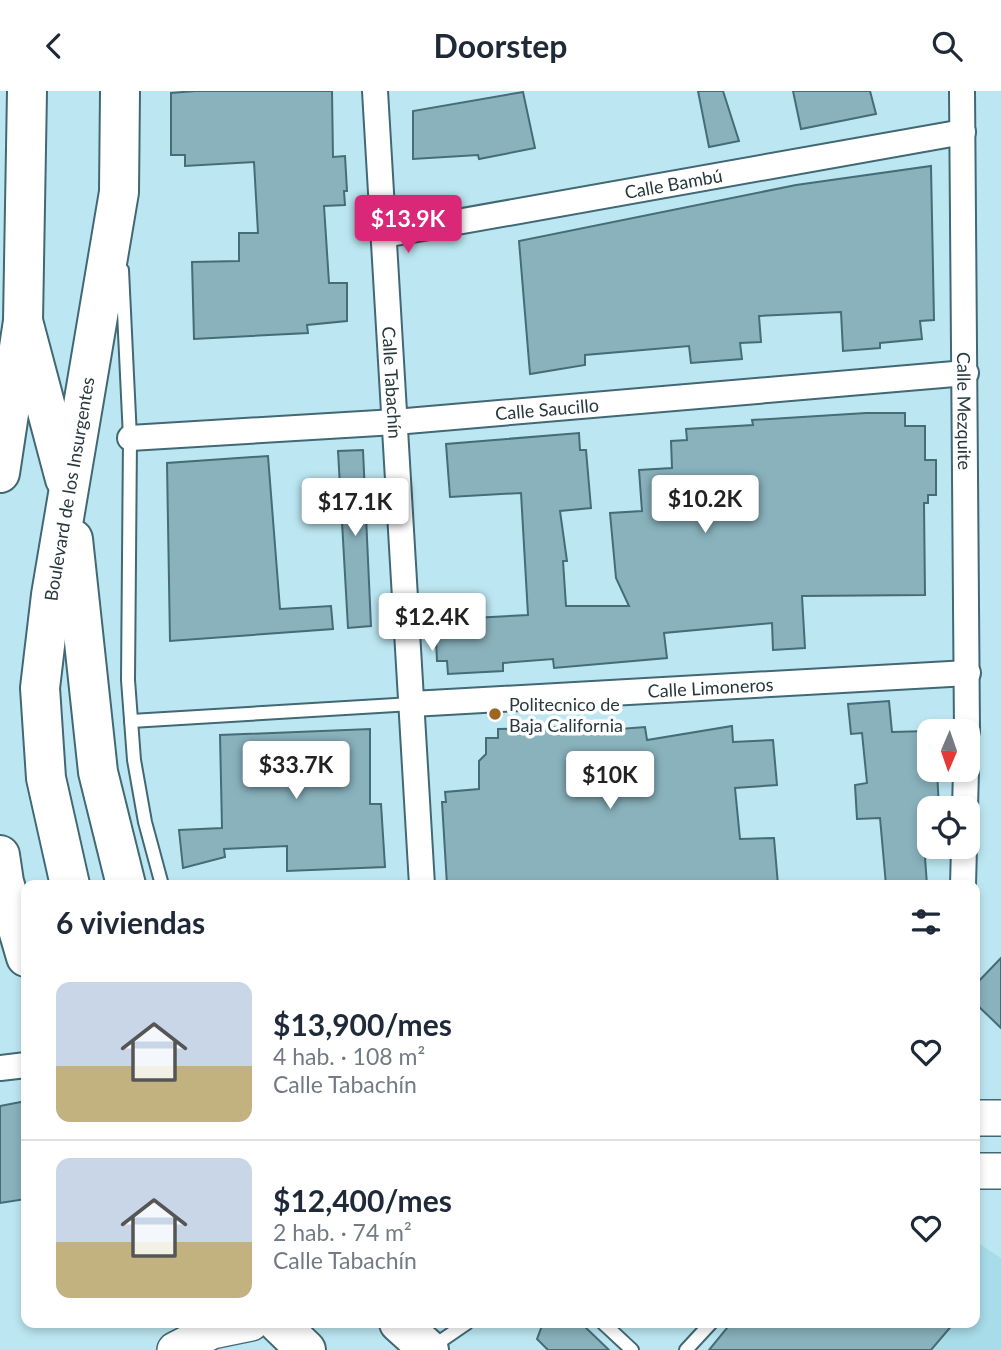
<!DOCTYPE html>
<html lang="es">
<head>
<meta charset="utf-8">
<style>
	:root { --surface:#fff; --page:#f6f6f7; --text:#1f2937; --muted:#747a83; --line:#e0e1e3; --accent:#db2777 }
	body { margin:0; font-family:Lato,sans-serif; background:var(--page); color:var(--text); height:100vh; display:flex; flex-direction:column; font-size:26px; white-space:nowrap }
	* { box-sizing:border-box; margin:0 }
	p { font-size:23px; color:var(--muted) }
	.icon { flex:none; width:38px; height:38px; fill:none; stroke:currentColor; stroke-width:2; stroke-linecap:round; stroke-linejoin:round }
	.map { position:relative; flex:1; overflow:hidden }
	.panel { position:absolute; left:21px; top:789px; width:959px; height:448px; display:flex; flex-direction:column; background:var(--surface); border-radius:14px; box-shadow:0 4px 10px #0003 }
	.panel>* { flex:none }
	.needle { width:46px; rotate:182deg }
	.controls { position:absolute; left:917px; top:628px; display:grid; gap:14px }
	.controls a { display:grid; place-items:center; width:63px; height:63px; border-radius:14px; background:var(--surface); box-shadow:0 4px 10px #0003; font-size:35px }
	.price { position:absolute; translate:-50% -60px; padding:0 16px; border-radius:7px; background:#fff; color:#222; font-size:23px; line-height:46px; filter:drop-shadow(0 2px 4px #0008) }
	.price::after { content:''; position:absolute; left:50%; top:42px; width:21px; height:16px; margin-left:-10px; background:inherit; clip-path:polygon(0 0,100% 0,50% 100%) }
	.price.selected { background:var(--accent); color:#fff }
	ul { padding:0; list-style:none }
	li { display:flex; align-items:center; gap:21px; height:175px; padding:0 35px }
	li+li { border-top:2px solid var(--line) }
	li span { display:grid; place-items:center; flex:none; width:196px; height:140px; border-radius:14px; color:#555 }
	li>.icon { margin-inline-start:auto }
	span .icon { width:84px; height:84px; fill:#fffc; stroke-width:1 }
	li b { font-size:30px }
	h2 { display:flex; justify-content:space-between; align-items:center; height:84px; padding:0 35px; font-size:30px }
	header { display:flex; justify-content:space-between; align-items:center; height:91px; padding:0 35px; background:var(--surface); font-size:32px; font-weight:700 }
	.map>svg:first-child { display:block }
	.built { fill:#a8dce9 }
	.building { fill:#89b2bd; stroke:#456c77; stroke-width:2 }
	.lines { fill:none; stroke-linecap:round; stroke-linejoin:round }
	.lane-casing { stroke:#416873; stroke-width:16 }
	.street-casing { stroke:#416873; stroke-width:28 }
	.secondary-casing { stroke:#416873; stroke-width:38 }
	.primary-casing { stroke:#416873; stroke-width:42 }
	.lane { stroke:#fff; stroke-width:12 }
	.street { stroke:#fff; stroke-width:24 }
	.secondary { stroke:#fff; stroke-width:35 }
	.primary { stroke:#fff; stroke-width:38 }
	.poi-dot { fill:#9d6521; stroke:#fff; stroke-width:2.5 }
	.labels { text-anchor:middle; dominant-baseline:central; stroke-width:7; stroke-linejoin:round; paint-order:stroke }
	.street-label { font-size:18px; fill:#28393d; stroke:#fff }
	.poi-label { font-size:18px; fill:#28393d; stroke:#fff; text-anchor:start }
</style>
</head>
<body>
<header><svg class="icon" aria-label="back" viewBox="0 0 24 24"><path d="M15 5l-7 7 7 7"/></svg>Doorstep<svg class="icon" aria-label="search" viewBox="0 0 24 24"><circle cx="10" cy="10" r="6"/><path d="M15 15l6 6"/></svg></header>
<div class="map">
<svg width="1001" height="1259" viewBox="0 0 1001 1259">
	<rect width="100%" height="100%" fill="#bce7f2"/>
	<polygon class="built" points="975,1150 1001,1167 1001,1259 752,1259 774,1232 975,1232"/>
	<g class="building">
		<polygon points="195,0 332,0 333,66 345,65 347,100 344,100 345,114 324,115 329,192 347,192 347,230 307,234 308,242 194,248 192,171 239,170 239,142 258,142 254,71 185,75 185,64 171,64 171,2"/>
		<polygon points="698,0 723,0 739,50 709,56"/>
		<polygon points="793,0 870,0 876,23 801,38"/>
		<polygon points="523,1 535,57 479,68 478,64 413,68 413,20"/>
		<polygon points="931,75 934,229 920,230 922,248 880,252 880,257 843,260 841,221 759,225 761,251 740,252 742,268 691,272 689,255 585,264 585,274 530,283 519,150 796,94"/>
		<polygon points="866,322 905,322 905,335 925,335 925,369 936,369 936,404 928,404 928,412 924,412 925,504 802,505 805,557 773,559 772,532 664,542 667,567 554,577 553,568 503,572 503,580 448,583 447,570 437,570 435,529 528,524 521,402 450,406 446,353 579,342 580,359 586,359 591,417 560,420 567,470 563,470 566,515 629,515 616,487 610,422 642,420 639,379 672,377 671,350 687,349 686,338 753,334 752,329"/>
		<polygon points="363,359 371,535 348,537 338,360"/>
		<polygon points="268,365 280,518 331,515 333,538 170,550 167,372"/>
		<polygon points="889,610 892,641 929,640 929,679 937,679 939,718 929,718 929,725 922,725 927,794 886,794 880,727 857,728 855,694 867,692 862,642 851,643 848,613"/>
		<polygon points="732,635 733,651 773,649 777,694 735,697 740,748 774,747 778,794 501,794 500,790 447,794 442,711 446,711 445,701 479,698 479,670 486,663 486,647 498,647 498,638 567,636 567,642 645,636 647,649"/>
		<polygon points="370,638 370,713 381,713 385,776 287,780 287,755 224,758 225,766 183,777 179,739 222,737 220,644"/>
		<polygon points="1001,867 1001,937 975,912 975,894"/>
		<polygon points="26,1010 26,1108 0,1112 0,1015"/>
		<polygon points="543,1232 581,1232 609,1259 548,1259 537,1248"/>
		<polygon points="731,1232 954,1232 931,1259 709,1259"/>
	</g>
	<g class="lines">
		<g class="lane-casing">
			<g id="lane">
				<polyline points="122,179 130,347 128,589 134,669 145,731 162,794"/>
				<polyline points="131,630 412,613"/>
				<polyline points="603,1232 632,1259"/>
				<polyline points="432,1256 467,1232"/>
				<polyline points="686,1259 711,1232"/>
			</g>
		</g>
		<g class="street-casing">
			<g id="street">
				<path id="s1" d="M375,0L422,794"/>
				<path id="s2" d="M962,0L967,640"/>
				<path id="s3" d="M384,144L963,41"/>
				<path id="s4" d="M130,347L395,331L966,282"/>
				<path id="s5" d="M412,613L968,582"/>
				<polyline points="965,718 966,679"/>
				<polyline points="963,794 964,756"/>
				<polyline points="0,977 26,974"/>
			</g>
		</g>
		<g class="secondary-casing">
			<g id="secondary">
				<polyline points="975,1027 1001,1027"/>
				<polyline points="975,1080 1001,1080"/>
				<polyline points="175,1259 212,1240 251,1232"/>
			</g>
		</g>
		<g class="primary-casing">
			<g id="primary">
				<polyline points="23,230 65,388"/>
				<polyline points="0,382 23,230 27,0"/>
				<polyline points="73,448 98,681 126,794"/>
				<polyline points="0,764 4,791 26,866"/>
				<path id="s6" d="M70,794L46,687L40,597L51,504L119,101L120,0"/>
				<polyline points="278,1232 306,1259"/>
				<polyline points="399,1232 429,1259"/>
			</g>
		</g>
		<use href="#lane" class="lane"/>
		<use href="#street" class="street"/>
		<use href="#secondary" class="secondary"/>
		<use href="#primary" class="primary"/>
	</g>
	<circle class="poi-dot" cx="495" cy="623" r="7"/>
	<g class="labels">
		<g class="street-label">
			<text stroke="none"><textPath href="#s3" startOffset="294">Calle Bambú</textPath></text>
			<text stroke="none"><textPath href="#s1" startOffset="292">Calle Tabachín</textPath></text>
			<text stroke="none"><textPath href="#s4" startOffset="418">Calle Saucillo</textPath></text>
			<text stroke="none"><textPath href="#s2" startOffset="320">Calle Mezquite</textPath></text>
			<text stroke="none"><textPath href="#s6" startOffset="401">Boulevard de los Insurgentes</textPath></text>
			<text stroke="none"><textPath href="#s5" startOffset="299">Calle Limoneros</textPath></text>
		</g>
		<g class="poi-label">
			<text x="509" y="613">Politecnico de<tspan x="509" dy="21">Baja California</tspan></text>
		</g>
	</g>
</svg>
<div class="controls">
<a><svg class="needle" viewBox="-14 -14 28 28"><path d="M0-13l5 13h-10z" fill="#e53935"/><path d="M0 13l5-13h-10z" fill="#747a83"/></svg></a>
<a><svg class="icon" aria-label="locate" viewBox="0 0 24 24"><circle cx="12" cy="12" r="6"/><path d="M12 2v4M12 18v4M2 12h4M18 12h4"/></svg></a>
</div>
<b class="price selected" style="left:408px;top:164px">$13.9K</b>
<b class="price" style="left:705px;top:444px">$10.2K</b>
<b class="price" style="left:355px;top:447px">$17.1K</b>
<b class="price" style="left:432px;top:562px">$12.4K</b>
<b class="price" style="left:296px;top:710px">$33.7K</b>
<b class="price" style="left:610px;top:720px">$10K</b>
<section class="panel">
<h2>6 viviendas<svg class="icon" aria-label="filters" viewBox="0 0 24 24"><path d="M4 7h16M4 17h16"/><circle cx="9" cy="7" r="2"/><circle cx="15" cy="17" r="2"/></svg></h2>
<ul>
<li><span style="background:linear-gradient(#c9d6e8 60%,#c2b280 0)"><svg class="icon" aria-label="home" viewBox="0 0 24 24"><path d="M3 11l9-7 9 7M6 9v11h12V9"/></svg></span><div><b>$13,900/mes</b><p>4 hab. · 108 m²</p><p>Calle Tabachín</p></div><svg class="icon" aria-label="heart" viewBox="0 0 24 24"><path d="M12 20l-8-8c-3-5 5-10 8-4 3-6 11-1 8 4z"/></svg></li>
<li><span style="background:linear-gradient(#c9d6e8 60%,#c2b280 0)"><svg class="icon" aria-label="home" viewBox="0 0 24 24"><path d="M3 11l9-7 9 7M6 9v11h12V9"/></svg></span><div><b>$12,400/mes</b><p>2 hab. · 74 m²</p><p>Calle Tabachín</p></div><svg class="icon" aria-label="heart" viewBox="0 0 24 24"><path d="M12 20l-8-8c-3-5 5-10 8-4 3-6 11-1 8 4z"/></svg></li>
</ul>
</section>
</div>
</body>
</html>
